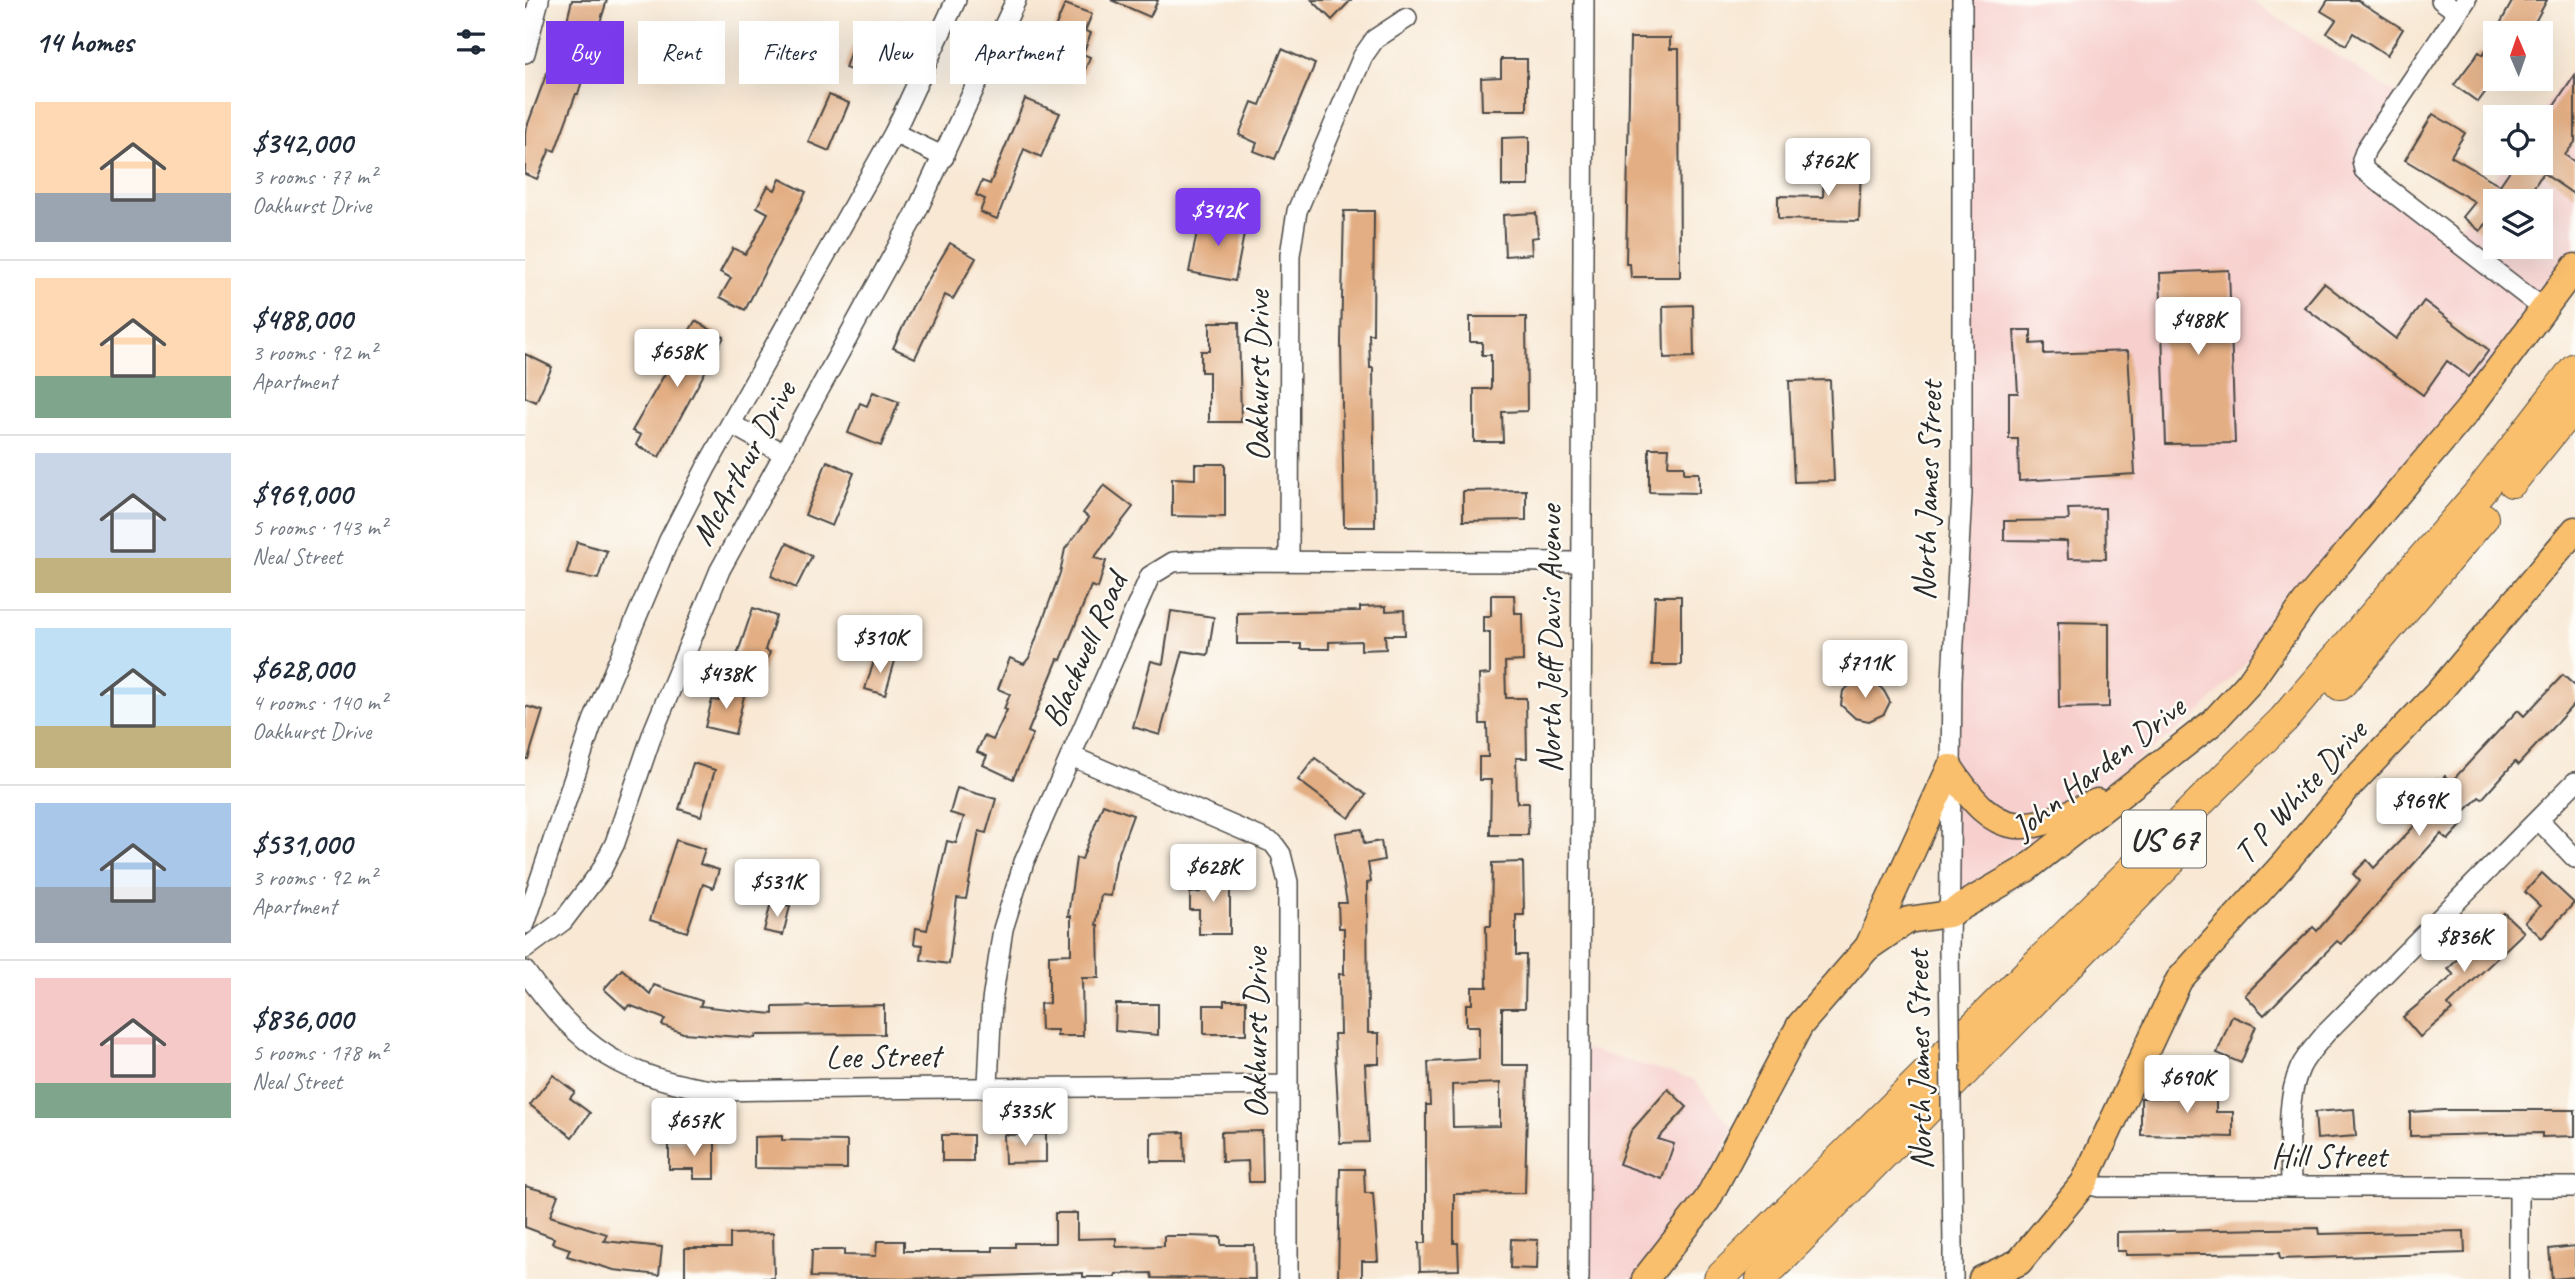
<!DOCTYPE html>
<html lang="en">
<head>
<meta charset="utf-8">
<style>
	:root { --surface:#fff; --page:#f2f2f3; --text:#1f2937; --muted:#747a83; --line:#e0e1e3; --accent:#7c3aed }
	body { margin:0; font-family:Caveat,sans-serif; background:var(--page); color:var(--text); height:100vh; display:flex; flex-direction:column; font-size:26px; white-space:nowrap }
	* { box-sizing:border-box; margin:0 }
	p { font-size:23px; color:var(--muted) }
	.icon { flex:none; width:38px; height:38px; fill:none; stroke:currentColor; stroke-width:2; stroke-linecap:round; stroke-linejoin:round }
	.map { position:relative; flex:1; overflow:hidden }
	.side { display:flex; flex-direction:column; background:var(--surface); width:525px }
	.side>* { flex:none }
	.banner { position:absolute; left:21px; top:21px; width:665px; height:63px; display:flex; gap:14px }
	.needle { width:46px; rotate:358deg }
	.controls { position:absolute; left:1958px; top:21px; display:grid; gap:14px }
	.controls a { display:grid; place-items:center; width:70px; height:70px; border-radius:0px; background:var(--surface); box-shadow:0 7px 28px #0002; font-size:35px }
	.price { position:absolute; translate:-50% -60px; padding:0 16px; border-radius:7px; background:#fff; color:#222; font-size:23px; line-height:46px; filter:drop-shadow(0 2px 4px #0008) }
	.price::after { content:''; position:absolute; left:50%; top:42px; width:21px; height:16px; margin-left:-10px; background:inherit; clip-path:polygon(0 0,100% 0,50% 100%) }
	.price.selected { background:var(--accent); color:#fff }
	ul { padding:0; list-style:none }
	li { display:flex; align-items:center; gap:21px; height:175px; padding:0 35px }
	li+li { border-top:2px solid var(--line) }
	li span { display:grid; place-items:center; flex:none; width:196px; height:140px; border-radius:0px; color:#555 }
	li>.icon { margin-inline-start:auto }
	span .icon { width:84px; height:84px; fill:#fffc; stroke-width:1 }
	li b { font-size:30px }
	h2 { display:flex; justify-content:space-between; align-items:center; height:84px; padding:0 35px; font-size:30px }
	.tag { padding:0 24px; border-radius:0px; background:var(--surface); box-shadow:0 7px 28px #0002; font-size:24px; line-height:63px }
	.tag.selected { background:var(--accent); color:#fff }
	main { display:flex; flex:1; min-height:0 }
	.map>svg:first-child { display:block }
	.built { fill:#f7d0ce; fill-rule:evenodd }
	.building { fill:#e3ae83; fill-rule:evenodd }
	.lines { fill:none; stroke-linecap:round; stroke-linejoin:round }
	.minor-casing { stroke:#4a4744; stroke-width:22 }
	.major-casing { stroke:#4a4744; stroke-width:29 }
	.highway-casing { stroke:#4a4744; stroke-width:32 }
	.minor { stroke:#fff; stroke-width:19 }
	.major { stroke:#f9bf6d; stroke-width:26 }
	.highway { stroke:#f9bf6d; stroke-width:30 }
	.minor-bridge-casing { stroke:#4a4744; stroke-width:22; stroke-linecap:butt }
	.minor-bridge { stroke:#fff; stroke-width:19 }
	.labels { text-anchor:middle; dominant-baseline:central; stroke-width:5; stroke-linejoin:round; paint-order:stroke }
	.shield { fill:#fdfcf7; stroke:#6a6a68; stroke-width:2 }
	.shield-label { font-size:32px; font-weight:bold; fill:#2b2b2b }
	.street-label { font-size:33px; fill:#2b2b2b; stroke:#fdfcf7 }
</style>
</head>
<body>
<main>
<section class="side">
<h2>14 homes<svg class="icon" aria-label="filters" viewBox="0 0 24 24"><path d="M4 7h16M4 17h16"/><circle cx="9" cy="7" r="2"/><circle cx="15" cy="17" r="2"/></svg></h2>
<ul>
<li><span style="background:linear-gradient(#ffd9b3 65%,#9aa5b1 0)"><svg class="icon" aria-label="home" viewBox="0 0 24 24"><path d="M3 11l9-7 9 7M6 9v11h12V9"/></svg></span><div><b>$342,000</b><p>3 rooms · 77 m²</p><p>Oakhurst Drive</p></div></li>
<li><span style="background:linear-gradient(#ffd9b3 70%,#7fa58c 0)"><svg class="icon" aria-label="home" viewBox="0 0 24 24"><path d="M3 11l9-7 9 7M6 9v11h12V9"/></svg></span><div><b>$488,000</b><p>3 rooms · 92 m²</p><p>Apartment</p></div></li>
<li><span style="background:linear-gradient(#c9d6e8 75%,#c2b280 0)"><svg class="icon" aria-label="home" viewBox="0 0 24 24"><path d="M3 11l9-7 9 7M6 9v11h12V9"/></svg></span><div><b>$969,000</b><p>5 rooms · 143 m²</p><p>Neal Street</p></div></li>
<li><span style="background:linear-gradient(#bfe0f5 70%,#c2b280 0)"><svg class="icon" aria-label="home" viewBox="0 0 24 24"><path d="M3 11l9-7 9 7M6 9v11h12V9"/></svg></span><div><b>$628,000</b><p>4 rooms · 140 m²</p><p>Oakhurst Drive</p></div></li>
<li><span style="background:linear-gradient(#a9c7e8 60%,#9aa5b1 0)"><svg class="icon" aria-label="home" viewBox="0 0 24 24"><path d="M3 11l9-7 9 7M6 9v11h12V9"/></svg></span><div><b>$531,000</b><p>3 rooms · 92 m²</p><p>Apartment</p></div></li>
<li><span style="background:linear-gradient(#f6c9c9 75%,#7fa58c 0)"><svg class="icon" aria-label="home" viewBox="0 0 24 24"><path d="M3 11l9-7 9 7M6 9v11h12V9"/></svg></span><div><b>$836,000</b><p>5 rooms · 178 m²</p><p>Neal Street</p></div></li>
</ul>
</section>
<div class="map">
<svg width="2050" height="1279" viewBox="0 0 2050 1279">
	<rect width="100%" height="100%" fill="#fdfcf7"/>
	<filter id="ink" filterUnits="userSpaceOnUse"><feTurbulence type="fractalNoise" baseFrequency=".0143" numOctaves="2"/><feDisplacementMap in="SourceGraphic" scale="14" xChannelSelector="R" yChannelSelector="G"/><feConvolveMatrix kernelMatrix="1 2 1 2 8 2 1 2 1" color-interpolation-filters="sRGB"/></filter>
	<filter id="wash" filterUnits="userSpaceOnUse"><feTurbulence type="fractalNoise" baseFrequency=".00686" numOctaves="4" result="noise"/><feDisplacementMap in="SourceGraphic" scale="28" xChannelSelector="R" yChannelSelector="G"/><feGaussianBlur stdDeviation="1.57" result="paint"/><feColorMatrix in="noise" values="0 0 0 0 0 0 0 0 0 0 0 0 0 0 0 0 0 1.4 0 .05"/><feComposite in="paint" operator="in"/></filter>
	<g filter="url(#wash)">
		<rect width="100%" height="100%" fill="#f8e8d4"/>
		<g class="built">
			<path d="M1437,0H1725L1876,97L1837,160L1927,239L1981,163H2016V117H2013L2050,63V267L1842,531L1674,714L1574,789L1532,827L1488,853L1424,914ZM1970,201H2016V247H1970Z"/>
			<polygon points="1057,1048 1168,1079 1208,1128 1177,1196 1114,1279 1057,1279"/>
		</g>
		<g id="blocks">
			<g class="building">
				<polygon points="47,0 82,0 53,94 51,94 30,151 25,149 12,179 0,174 0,132 34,40 37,41"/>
				<polygon points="586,0 633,0 625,17"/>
				<polygon points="787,0 826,0 807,20"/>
				<polygon points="1803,0 1832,0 1878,29 1862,55 1828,33 1821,45 1802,33 1811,20 1796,11"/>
				<polygon points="1988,0 2022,0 2004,33 1970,33 1970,79 1953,102 1929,85 1954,52 1958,55"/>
				<polygon points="540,4 567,14 560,31 566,33 558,54 565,57 558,75 549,71 546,80 513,67"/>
				<polygon points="331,35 356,44 345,77 320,68"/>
				<polygon points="1105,38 1145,38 1145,49 1154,49 1155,277 1106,277 1105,264 1101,264"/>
				<polygon points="757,49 790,64 750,159 729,151 732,143 714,135 727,102 735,105"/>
				<polygon points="976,59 1002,59 1002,110 957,110 956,78 976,77"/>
				<polygon points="2050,75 2050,142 2040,155 2050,162 2050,195 2018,173 2000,201 1970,201 1970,230 1962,223 1955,231 1938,217 1950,202 1880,160 1908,114 1940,133 1926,156 1975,185 1990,163 2016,163 2016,125"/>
				<polygon points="304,95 324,103 304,151 283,142"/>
				<polygon points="500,99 535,113 516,157 499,149 472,219 455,212 460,199 451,195 457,181 465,184"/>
				<polygon points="1004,137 1004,186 977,186 977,138"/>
				<polygon points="1299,165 1336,166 1334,221 1253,219 1253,196 1298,197"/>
				<polygon points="255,179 281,192 220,310 195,297 206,278 195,272 208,248 220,254 226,246 243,213 232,207 243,186 250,190"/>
				<polygon points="692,210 713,214 710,232 719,234 710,281 664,272 673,227 688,230"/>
				<polygon points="819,211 849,211 848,334 844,334 845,368 848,368 850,527 819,527 816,343"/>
				<polygon points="1011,213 1013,237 1006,238 1007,254 980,256 978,215"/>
				<polygon points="425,243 451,258 428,299 420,295 390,358 368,348 387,307"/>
				<polygon points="1704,270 1710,443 1641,444 1635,273"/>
				<polygon points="1799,283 1871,339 1899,301 1964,350 1944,377 1922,361 1898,395 1779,307"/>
				<polygon points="1168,305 1169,357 1139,358 1138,306"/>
				<polygon points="945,317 1001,317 1002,411 977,412 978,442 949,442 949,389 966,389 966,355 957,355 957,342 945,342"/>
				<polygon points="170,321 199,337 134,457 111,445 116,435 107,431"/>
				<polygon points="685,322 714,322 716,422 684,422 684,372 676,372 676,351 685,351"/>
				<polygon points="1489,330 1506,330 1506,344 1519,343 1519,354 1603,351 1610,474 1494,481 1493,439 1484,439 1484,393 1493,393"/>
				<polygon points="0,354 27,367 11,402 0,397"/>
				<polygon points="1305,380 1309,481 1269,482 1264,381"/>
				<polygon points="348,392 374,402 356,446 323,433 335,403 342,406"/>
				<polygon points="1124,448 1144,448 1143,466 1159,466 1159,473 1174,473 1174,493 1124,492"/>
				<polygon points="302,461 329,473 307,526 280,515"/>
				<polygon points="670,464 700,464 700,517 647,516 647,478 670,479"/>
				<polygon points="579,485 608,507 569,558 581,561 573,588 566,586 536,660 533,659 503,732 508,734 488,779 458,765 462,756 452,752 459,736 468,740 482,710 479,709 485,694 473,689 485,658 499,664 504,658 535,573 540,549 564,518 558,513"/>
				<polygon points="1001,490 1001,520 938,521 938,491"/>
				<polygon points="1580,508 1581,559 1543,558 1542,541 1479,540 1479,521 1544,520 1543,509"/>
				<polygon points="52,542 82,551 73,579 42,574"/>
				<polygon points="262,543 287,556 271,588 246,576"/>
				<polygon points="966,595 989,595 990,613 997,613 998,661 980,662 981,698 1001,698 1002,758 991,758 992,803 1004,803 1003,835 965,835 966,780 954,780 954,757 963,757 962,724 955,724 954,675 965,674 965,632 958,632 958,616 966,616"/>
				<polygon points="1130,596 1156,596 1156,665 1127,665"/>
				<polygon points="861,606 861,611 879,610 880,635 860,635 861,649 836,650 836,641 804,642 804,649 776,649 776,644 712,644 712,613 835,611 835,607"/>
				<polygon points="228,608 251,616 240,650 245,652 239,671 210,661"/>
				<polygon points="646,611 689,617 683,655 658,651 635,735 608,727 626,661 638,664"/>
				<polygon points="1533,622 1584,623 1584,707 1534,708"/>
				<polygon points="351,655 370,661 360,695 340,689"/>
				<polygon points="2038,675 2050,686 2050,703 1993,765 1990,762 1957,799 1954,797 1930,821 1936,826 1923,840 1916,834 1816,944 1812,941 1739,1015 1720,995 1788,927 1792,931 1835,881 1828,874 1842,860 1849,868 1898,817 1889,808 1920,776 1926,782 1993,710 1999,716"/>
				<polygon points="1333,679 1351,682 1359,691 1365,702 1359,714 1344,721 1330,718 1316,705 1318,691"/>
				<polygon points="198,686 220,692 210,734 180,727 187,700 194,701"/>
				<polygon points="0,706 18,711 3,759 0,759"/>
				<polygon points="790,758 841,795 824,818 773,780"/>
				<polygon points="168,763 190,770 176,816 154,809"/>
				<polygon points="432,788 471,799 461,833 454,831 441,899 432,898 424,964 396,960 398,945 389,944 391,928 402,930 422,841 431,843 439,817 425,813"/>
				<polygon points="578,804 608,815 591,861 586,896 576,895 571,925 573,925 574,978 557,978 558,1036 532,1036 532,1030 516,1030 515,1004 524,1003 524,955 546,954 546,916 543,916 551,858 557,859"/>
				<polygon points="837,829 839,844 856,841 859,860 843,863 846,882 842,883 843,1033 854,1033 854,1064 840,1064 844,1142 815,1143 809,1034 815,1034 814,974 819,974 819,928 814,928 813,903 822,903 810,833"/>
				<polygon points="151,840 180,849 175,864 194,870 188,888 178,884 162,932 125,920"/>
				<path d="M998,862L999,915H991V955H1001L1000,1008H977V1065H1003L1000,1193L929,1194V1243H933L934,1270L895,1271L894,1243H901V1105H905L903,1062L954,1059V1026H941V1004H947V987H962L961,926H966L967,863ZM975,1083V1126L928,1127L927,1085Z"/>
				<polygon points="675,873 705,873 705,934 674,934 674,910 665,910 665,893 675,892"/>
				<polygon points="2017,873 2049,903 2017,938 2000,922 2015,906 2000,892"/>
				<polygon points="246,902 265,906 258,935 239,931"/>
				<polygon points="1979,913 1999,932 1923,1005 1927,1010 1895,1037 1878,1017 1929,975 1923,969"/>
				<polygon points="97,969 125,994 129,985 177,1001 175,1006 248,1014 248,1007 359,1005 359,1034 231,1035 230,1038 158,1033 137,1025 140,1019 104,1005 101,1009 79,989"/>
				<polygon points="699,1000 721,1000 721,1034 679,1034 679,1005 699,1005"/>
				<polygon points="591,1004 633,1004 633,1035 590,1031"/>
				<polygon points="1707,1016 1731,1026 1716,1063 1692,1053"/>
				<polygon points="28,1075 50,1092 45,1098 65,1113 47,1137 5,1105"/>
				<polygon points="1673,1081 1691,1081 1691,1112 1708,1112 1708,1137 1616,1135 1616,1098 1673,1098"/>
				<polygon points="1143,1089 1162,1107 1133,1139 1149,1144 1137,1179 1094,1164 1106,1131"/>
				<polygon points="1829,1109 1831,1136 1792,1139 1790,1112"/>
				<polygon points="1918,1110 2050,1110 2050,1136 2017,1137 2017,1133 1885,1136 1885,1112"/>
				<polygon points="737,1131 738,1182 724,1182 723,1161 697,1162 696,1132"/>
				<polygon points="659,1132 660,1162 626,1162 626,1133"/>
				<polygon points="521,1134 521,1162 480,1163 479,1135"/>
				<rect x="417" y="1135" width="31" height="26"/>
				<polygon points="257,1136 257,1140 322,1141 322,1169 229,1168 229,1137"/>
				<polygon points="144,1141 190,1141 190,1179 169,1179 169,1169 144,1169"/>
				<polygon points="815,1169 839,1169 840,1193 848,1193 853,1261 837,1261 837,1279 813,1279"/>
				<polygon points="0,1186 33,1195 25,1216 82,1234 79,1241 137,1247 134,1275 89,1270 42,1256 45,1249 27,1243 29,1238 0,1227"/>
				<polygon points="530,1213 552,1213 552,1239 591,1238 591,1247 639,1246 639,1236 662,1236 696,1237 696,1245 729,1245 730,1279 627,1278 626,1273 591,1274 591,1277 558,1277 558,1273 378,1279 286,1277 287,1250 319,1250 319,1255 351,1256 352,1241 379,1241 379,1251 468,1251 468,1247 490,1247 490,1243 530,1243"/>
				<polygon points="1793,1228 1794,1234 1939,1231 1940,1253 1755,1259 1754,1253 1601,1255 1601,1251 1592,1251 1592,1232"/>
				<polygon points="248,1233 249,1278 160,1279 160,1248 205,1248 205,1234"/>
				<polygon points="986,1239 1013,1240 1012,1269 985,1268"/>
				<polygon points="2050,1246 2050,1277 2027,1279 2024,1249"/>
			</g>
		</g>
	</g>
	<g filter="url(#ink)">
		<use href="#blocks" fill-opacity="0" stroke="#4a4744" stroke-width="2"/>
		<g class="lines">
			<g class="minor-casing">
				<g id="minor">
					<polyline points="1916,0 1933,12"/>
					<polyline points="1941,0 1841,149 1837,160 1839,170 2020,310"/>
					<polyline points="0,53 14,0"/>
					<polyline points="369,133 419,157"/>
					<polyline points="206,424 258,453"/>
					<polyline points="764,560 765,255 772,211 838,56 850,39 882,18"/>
					<polyline points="546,756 748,843 756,854 763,882 763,1279"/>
					<polyline points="2014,820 2050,858"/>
					<polyline points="0,924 68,721 144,540 182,466 369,133 431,0"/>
					<polyline points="0,949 38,921 76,871 90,843 128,732 195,570 389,217 491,0"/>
					<polyline points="1424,952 1427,680 1437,493 1437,0"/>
					<path d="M0,971C54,1048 101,1080 195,1091C384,1087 573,1088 762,1085"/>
					<polyline points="463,1085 467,1001 478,929 499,862 625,576 648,562 661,561 1056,562"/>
					<polyline points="1559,1183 1574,1187 2050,1187"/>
					<path d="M1766,1187C1766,1149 1759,1104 1775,1068C1781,1055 1792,1044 1801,1033L2050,782"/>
					<polyline points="1994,1187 1994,1279"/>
					<polyline points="1054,1279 1059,0"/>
					<polyline points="1428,1279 1428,1246"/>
				</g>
			</g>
			<g class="major-casing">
				<g id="major">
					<path d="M1425,768C1474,842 1496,834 1572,802"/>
					<polyline points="1343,947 1425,768"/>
					<polyline points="1120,1279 1182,1200 1275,1025 1342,948 1383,920 1424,914 1501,869 1688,722 1724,683 1780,603 1943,410 2050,267"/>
					<polyline points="1457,1279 1494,1262 1559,1183 1654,980 1757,866 1824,786 1912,694 2050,530"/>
				</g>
			</g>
			<g class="highway-casing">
				<g id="highway">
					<polyline points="1987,482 2050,404"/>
					<polyline points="1815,685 1958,518"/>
					<polyline points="1194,1279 1758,720 1957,489 2050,368"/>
					<polyline points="1236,1279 1645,862"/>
				</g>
			</g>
			<use href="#minor" class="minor"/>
			<use href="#major" class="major"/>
			<use href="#highway" class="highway"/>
			<g class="minor-bridge-casing">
				<polyline id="minor-bridge" points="1424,952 1428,1246"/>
			</g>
			<use href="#minor-bridge" class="minor-bridge"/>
		</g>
	</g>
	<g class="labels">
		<rect class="shield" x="1597" y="810.5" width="84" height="57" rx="5"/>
		<g class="shield-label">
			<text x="1639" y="839">US 67</text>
		</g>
		<g class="street-label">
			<text transform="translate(733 376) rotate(-90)">Oakhurst Drive</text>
			<text transform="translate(218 463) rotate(-61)">McArthur Drive</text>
			<text transform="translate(1402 491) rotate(-88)">North James Street</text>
			<text transform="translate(1025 639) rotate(-90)">North Jeff Davis Avenue</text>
			<text transform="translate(559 650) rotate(-66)">Blackwell Road</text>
			<text transform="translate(1573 767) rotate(-38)">John Harden Drive</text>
			<text transform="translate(1775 792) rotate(-48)">T P White Drive</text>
			<text transform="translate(731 1033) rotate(-90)">Oakhurst Drive</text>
			<text transform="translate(358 1056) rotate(-1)">Lee Street</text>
			<text transform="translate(1394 1060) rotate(-91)">North James Street</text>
			<text x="1804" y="1156">Hill Street</text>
		</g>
	</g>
</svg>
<div class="controls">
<a><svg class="needle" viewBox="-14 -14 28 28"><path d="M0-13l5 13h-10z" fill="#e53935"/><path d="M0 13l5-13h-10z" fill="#747a83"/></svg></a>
<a><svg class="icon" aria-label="locate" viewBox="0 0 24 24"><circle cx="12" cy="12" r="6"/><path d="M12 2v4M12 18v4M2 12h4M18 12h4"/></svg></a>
<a><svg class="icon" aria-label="layers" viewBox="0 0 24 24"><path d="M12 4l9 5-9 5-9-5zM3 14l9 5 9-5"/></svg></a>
</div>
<b class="price" style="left:1303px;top:198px">$762K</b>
<b class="price selected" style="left:693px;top:248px">$342K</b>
<b class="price" style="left:1673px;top:357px">$488K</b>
<b class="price" style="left:152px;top:389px">$658K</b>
<b class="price" style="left:355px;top:675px">$310K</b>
<b class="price" style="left:1340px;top:700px">$711K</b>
<b class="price" style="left:201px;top:711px">$438K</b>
<b class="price" style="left:1894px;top:838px">$969K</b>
<b class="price" style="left:688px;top:904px">$628K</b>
<b class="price" style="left:252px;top:919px">$531K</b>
<b class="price" style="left:1939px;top:974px">$836K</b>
<b class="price" style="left:1662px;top:1115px">$690K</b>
<b class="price" style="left:500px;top:1148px">$335K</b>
<b class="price" style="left:169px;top:1158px">$657K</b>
<div class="banner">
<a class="tag selected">Buy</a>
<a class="tag">Rent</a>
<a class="tag">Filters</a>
<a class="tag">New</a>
<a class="tag">Apartment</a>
</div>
</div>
</main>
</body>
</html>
